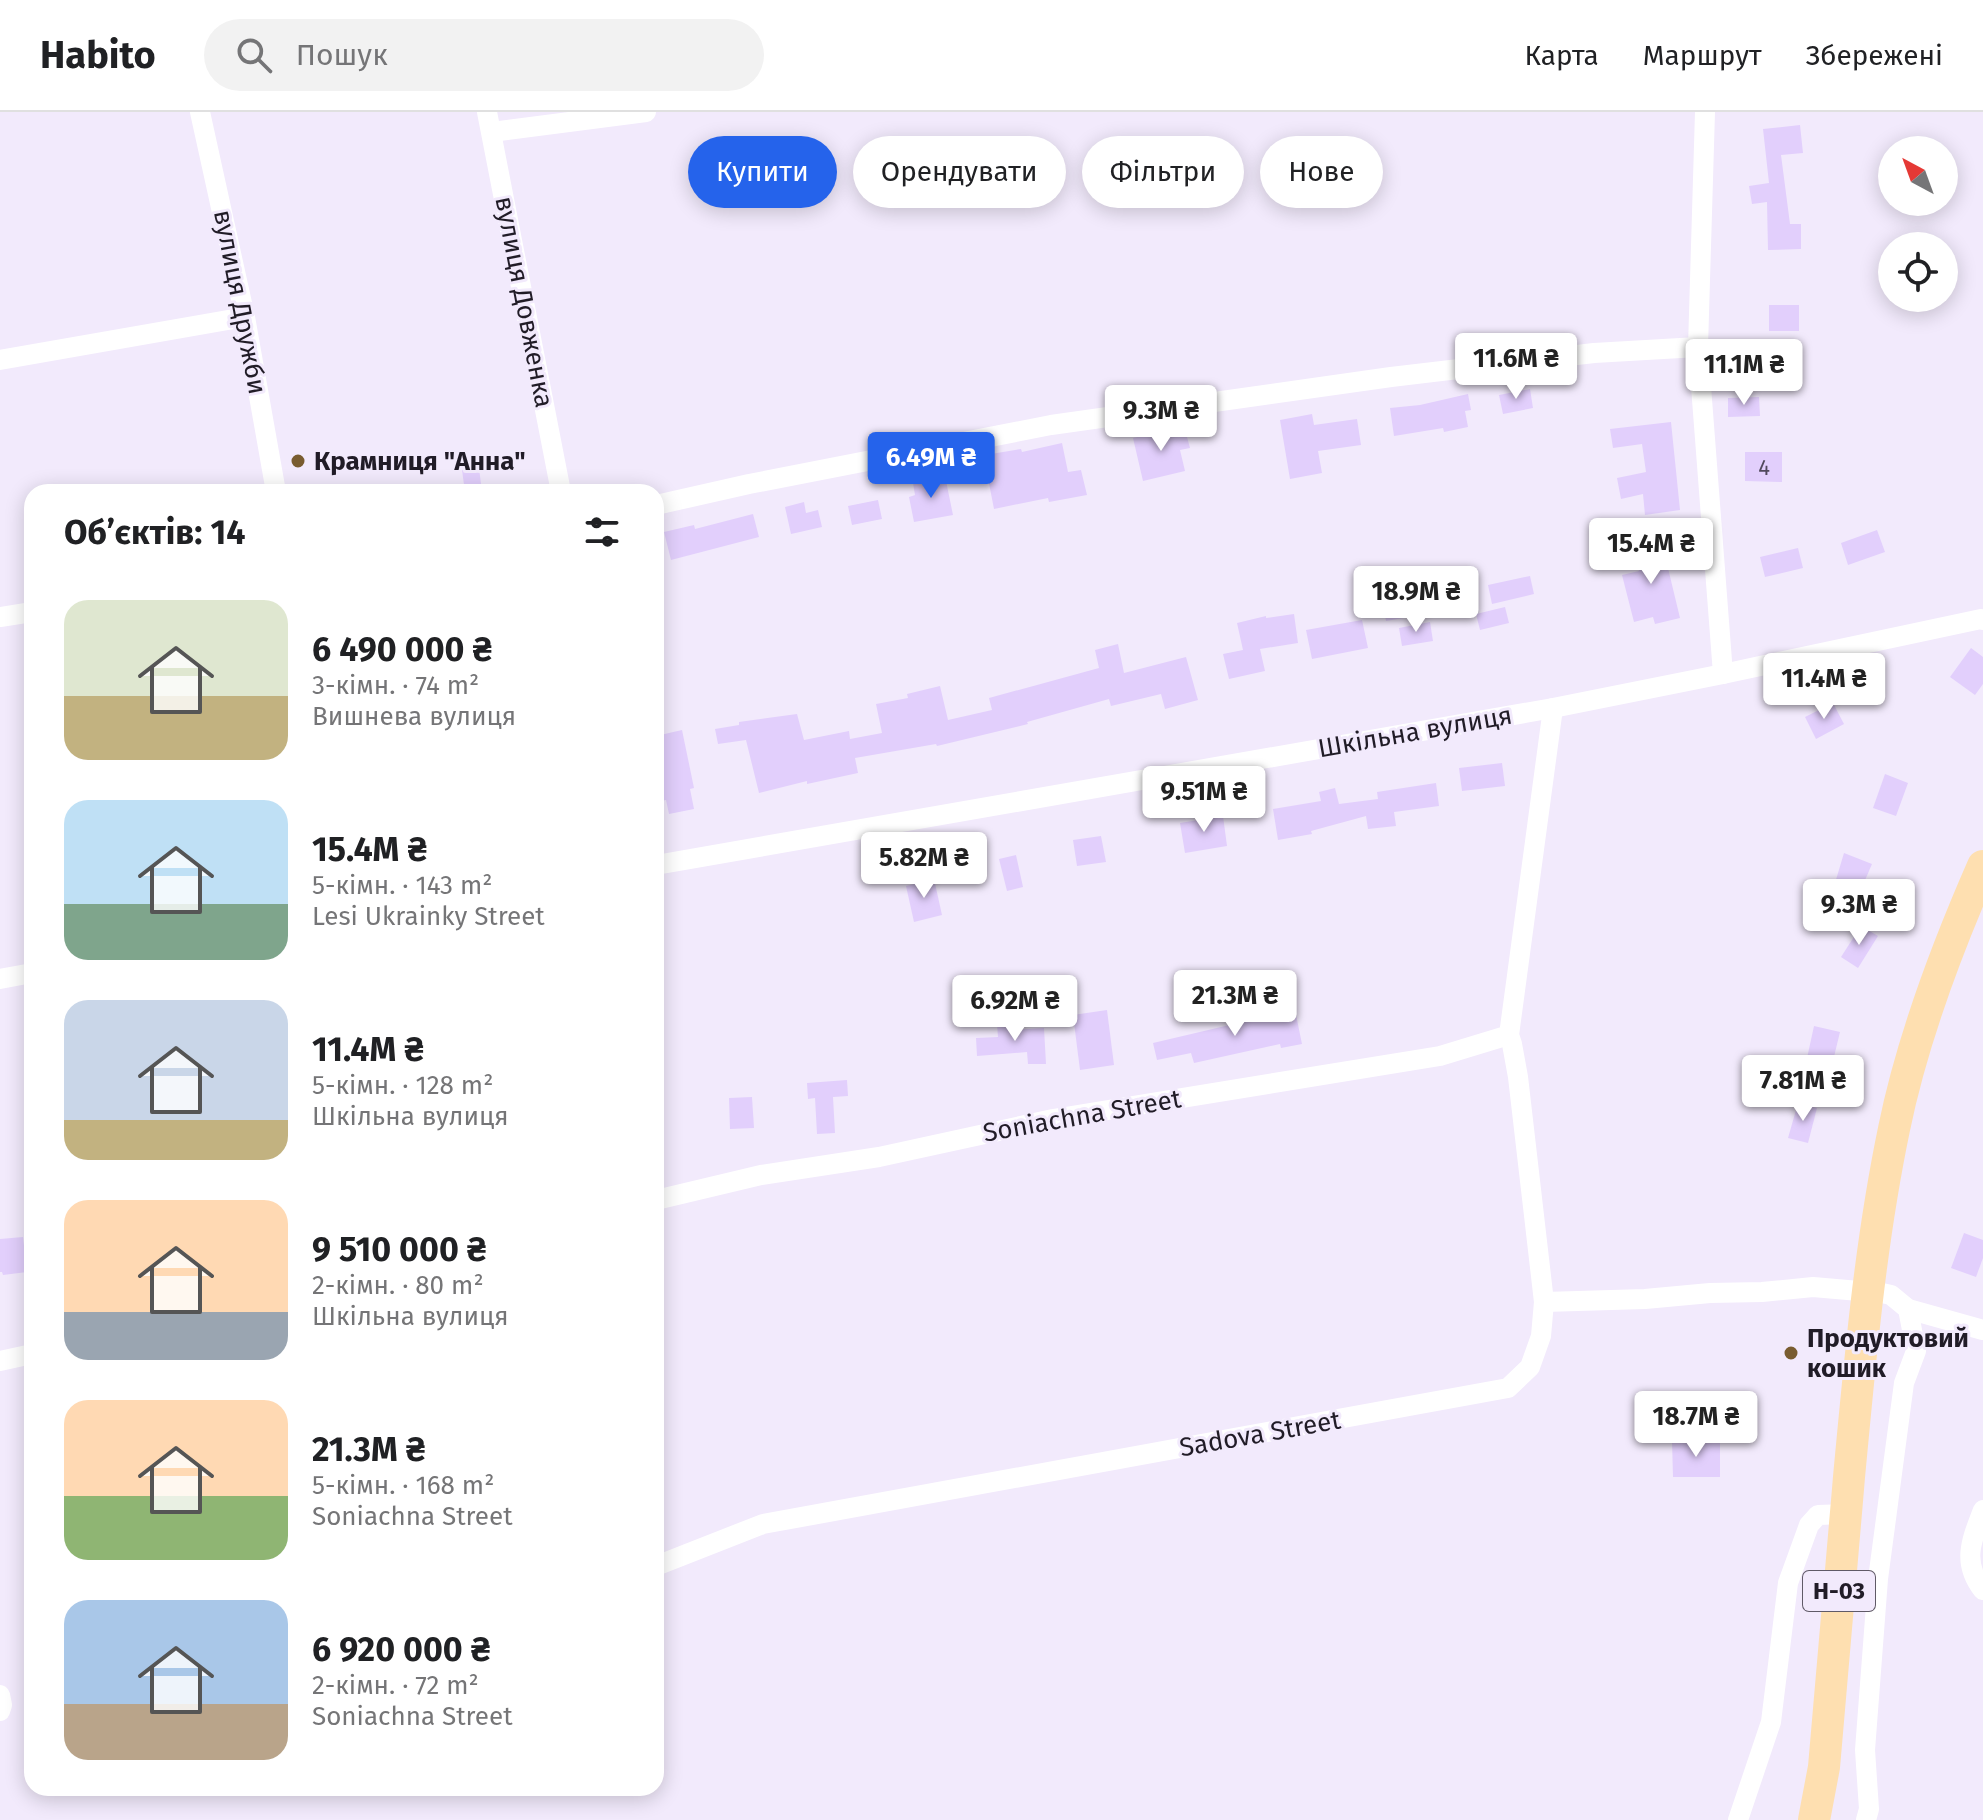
<!DOCTYPE html>
<html lang="uk">
<head>
<meta charset="utf-8">
<style>
	:root { --surface:#fff; --page:#f2f2f2; --text:#202124; --muted:#757577; --line:#e0e0e0; --accent:#2563eb }
	body { margin:0; font-family:"Fira Sans",sans-serif; background:var(--page); color:var(--text); height:100vh; display:flex; flex-direction:column; font-size:30px; white-space:nowrap }
	* { box-sizing:border-box; margin:0 }
	p { font-size:26px; color:var(--muted) }
	.icon { flex:none; width:44px; height:44px; fill:none; stroke:currentColor; stroke-width:2; stroke-linecap:round; stroke-linejoin:round }
	.map { position:relative; flex:1; overflow:hidden }
	.details { position:absolute; left:24px; top:372px; width:640px; height:1312px; display:flex; flex-direction:column; background:var(--surface); border-radius:24px; box-shadow:0 4px 20px #0003 }
	.details>* { flex:none }
	.guide { position:absolute; left:688px; top:24px; width:760px; height:72px; display:flex; gap:16px }
	.needle { width:52px; rotate:319deg }
	.fabs { position:absolute; left:1878px; top:24px; display:grid; gap:16px }
	.fabs a { display:grid; place-items:center; width:80px; height:80px; border-radius:50%; background:var(--surface); box-shadow:0 4px 20px #0003; font-size:40px }
	.price { position:absolute; translate:-50% -68px; padding:0 18px; border-radius:8px; background:#fff; color:#222; font-size:26px; line-height:52px; filter:drop-shadow(0 2px 4px #0008) }
	.price::after { content:''; position:absolute; left:50%; top:48px; width:24px; height:18px; margin-left:-12px; background:inherit; clip-path:polygon(0 0,100% 0,50% 100%) }
	.price.active { background:var(--accent); color:#fff }
	ul { padding:0; list-style:none }
	li { display:flex; align-items:center; gap:24px; height:200px; padding:0 40px }
	li span { display:grid; place-items:center; flex:none; width:224px; height:160px; border-radius:24px; color:#555 }
	li>.icon { margin-inline-start:auto }
	span .icon { width:96px; height:96px; fill:#fffc; stroke-width:1 }
	li b { font-size:34px }
	h2 { display:flex; justify-content:space-between; align-items:center; height:96px; padding:0 40px; font-size:34px }
	.chip { padding:0 28px; border-radius:36px; background:var(--surface); box-shadow:0 4px 20px #0003; font-size:28px; line-height:72px }
	.chip.active { background:var(--accent); color:#fff }
	header { display:flex; align-items:center; gap:48px; box-sizing:border-box; height:112px; padding:0 40px; background:var(--surface); border-bottom:2px solid var(--line) }
	header strong { font-size:38px }
	nav { display:flex; gap:44px; margin-inline-start:auto; font-size:28px }
	.search { width:560px; height:72px; background:var(--page); display:flex; align-items:center; gap:20px; box-sizing:border-box; padding:0 28px; border-radius:44px; color:var(--muted); font-size:30px }
	.map>svg:first-child { display:block }
	.building { fill:#e2cffc }
	.lines { fill:none; stroke-linecap:round; stroke-linejoin:round }
	.street { stroke:#fff; stroke-width:20 }
	.primary { stroke:#fedfb0; stroke-width:32 }
	.poi-dot { fill:#795c30; stroke:#f2eafc; stroke-width:3 }
	.labels { text-anchor:middle; dominant-baseline:central; stroke-width:6; stroke-linejoin:round; paint-order:stroke }
	.number-label { font-size:22px; fill:#51495c }
	.shield { fill:#f2eafc; stroke:#605a67; stroke-width:2 }
	.shield-label { font-size:24px; font-weight:bold; fill:#211c27 }
	.street-label { font-size:26px; fill:#211c27; stroke:#f2eafc }
	.poi-label { font-size:26px; font-weight:bold; fill:#211c27; stroke:#f2eafc; text-anchor:start }
</style>
</head>
<body>
<header>
<strong>Habito</strong>
<div class="search"><svg class="icon" aria-label="search" viewBox="0 0 24 24"><circle cx="10" cy="10" r="6"/><path d="M15 15l6 6"/></svg>Пошук</div>
<nav><a>Карта</a><a>Маршрут</a><a>Збережені</a></nav>
</header>
<div class="map">
<svg width="1983" height="1708" viewBox="0 0 1983 1708">
	<rect width="100%" height="100%" fill="#f2eafc"/>
	<g class="building">
		<polygon points="1800,13 1803,41 1781,43 1790,112 1801,112 1801,137 1768,138 1767,90 1752,92 1749,74 1769,71 1763,17"/>
		<rect x="1769" y="193" width="30" height="26"/>
		<polygon points="1530,277 1533,296 1503,302 1499,283"/>
		<polygon points="1468,282 1471,298 1465,299 1468,315 1444,320 1443,316 1394,324 1390,296 1420,293"/>
		<polygon points="1759,285 1760,304 1728,305 1728,286"/>
		<polygon points="1312,302 1314,313 1357,307 1361,333 1318,339 1322,361 1290,367 1280,308"/>
		<polygon points="1671,310 1680,398 1645,403 1643,382 1621,387 1617,366 1646,360 1642,332 1613,336 1610,317"/>
		<polygon points="1184,314 1190,336 1180,338 1185,359 1143,369 1133,326"/>
		<polygon points="1062,331 1068,360 1081,358 1087,383 1049,390 1048,386 994,397 987,361 982,362 979,344 1021,337 1022,340"/>
		<polygon points="1745,340 1782,340 1782,370 1745,369"/>
		<polygon points="479,356 482,380 465,380 462,358"/>
		<polygon points="945,364 953,403 914,410 909,385 915,383 913,371"/>
		<polygon points="878,388 882,407 852,413 848,394"/>
		<polygon points="804,390 806,401 818,398 822,415 791,422 785,395"/>
		<polygon points="753,402 759,425 671,448 664,420 694,413 695,417"/>
		<polygon points="1877,418 1885,440 1848,453 1841,431"/>
		<polygon points="1658,427 1667,452 1680,506 1655,512 1653,505 1634,510 1622,463 1639,459 1632,435"/>
		<polygon points="1798,436 1803,456 1765,465 1760,445"/>
		<polygon points="1530,464 1534,482 1492,492 1488,473"/>
		<polygon points="1408,490 1410,505 1386,509 1383,494"/>
		<polygon points="1505,495 1509,511 1480,518 1476,502"/>
		<polygon points="1294,502 1298,531 1260,537 1265,559 1229,567 1223,542 1243,538 1237,511 1266,504 1266,506"/>
		<polygon points="1362,508 1368,536 1312,547 1306,518"/>
		<polygon points="1430,510 1433,529 1402,534 1399,516"/>
		<polygon points="1118,532 1124,561 1186,545 1198,588 1165,597 1161,582 1111,594 1109,587 1027,610 1028,612 937,634 936,632 855,646 858,661 807,672 807,669 759,681 746,628 718,632 715,617 739,613 739,610 797,602 804,628 849,619 850,627 882,621 876,592 908,586 907,582 940,574 948,608 992,598 989,586 1099,556 1095,538"/>
		<polygon points="1971,536 1983,545 1983,572 1975,583 1950,565"/>
		<polygon points="1833,591 1844,612 1816,627 1805,605"/>
		<polygon points="682,618 694,676 690,677 694,697 669,702 666,688 661,689 656,662 656,624"/>
		<polygon points="1502,651 1505,674 1462,679 1459,656"/>
		<polygon points="1885,662 1908,671 1896,704 1873,696"/>
		<polygon points="1436,671 1439,694 1394,700 1396,714 1368,717 1366,704 1311,719 1312,722 1278,728 1273,697 1321,689 1319,680 1335,676 1339,692 1378,687 1377,680"/>
		<polygon points="1223,704 1227,734 1185,741 1180,711"/>
		<polygon points="1101,724 1106,750 1077,754 1073,728"/>
		<polygon points="1844,741 1872,752 1856,789 1832,781"/>
		<polygon points="1016,743 1023,775 1007,779 999,747"/>
		<polygon points="934,767 942,803 914,810 906,774"/>
		<polygon points="1861,814 1878,824 1858,856 1841,845"/>
		<polygon points="1107,898 1114,953 1080,958 1073,903"/>
		<polygon points="1295,898 1302,932 1281,936 1280,932 1194,951 1191,941 1157,948 1153,931 1238,911 1238,908"/>
		<polygon points="1013,910 1013,918 1044,916 1046,952 1028,952 1027,940 977,944 976,926 998,925 997,912"/>
		<polygon points="1814,914 1840,920 1832,953 1807,946"/>
		<polygon points="847,968 848,984 833,985 835,1021 817,1022 815,986 808,987 807,971"/>
		<polygon points="752,985 754,1016 730,1017 729,986"/>
		<polygon points="1798,991 1817,996 1808,1031 1788,1026"/>
		<polygon points="1964,1121 1983,1128 1983,1146 1976,1165 1951,1156"/>
		<polygon points="23,1125 27,1160 3,1163 2,1160 0,1160 0,1127"/>
		<polygon points="1720,1328 1720,1365 1673,1365 1672,1329"/>
	</g>
	<g class="lines">
		<g class="street">
			<polyline points="200,0 245,205 276,380"/>
			<polyline points="487,0 561,380"/>
			<polyline points="1705,0 1698,235 1723,562"/>
			<polyline points="492,20 646,0"/>
			<polyline points="0,248 245,205"/>
			<polyline points="656,393 749,372 1051,313 1391,265 1594,241 1698,235"/>
			<polyline points="0,505 32,500"/>
			<polyline points="656,753 1553,596 1723,562 1981,507 1983,508"/>
			<polyline points="0,867 32,861"/>
			<polyline points="656,1088 761,1063 879,1045 1053,1007 1440,944 1509,923"/>
			<polyline points="1544,1190 1518,965 1512,932 1509,923 1553,596"/>
			<polyline points="1908,1197 1983,1218"/>
			<polyline points="0,1249 32,1242"/>
			<path d="M1983,1398C1972,1427 1961,1450 1983,1478"/>
			<polyline points="656,1454 763,1412 1508,1276 1530,1255 1541,1224 1544,1190 1645,1187 1710,1181 1762,1180 1813,1175 1882,1181 1891,1183 1908,1197 1916,1239 1904,1271 1878,1467 1865,1638 1869,1697 1866,1708"/>
			<polyline points="0,1583 2,1593 0,1599"/>
			<polyline points="1738,1708 1771,1610 1788,1471 1809,1413 1818,1403 1846,1402"/>
		</g>
		<path class="primary" d="M1814,1708L1824,1655C1832,1559 1841,1462 1849,1365C1860,1249 1870,1132 1894,1017C1912,928 1947,836 1983,754"/>
	</g>
	<g class="poi-dot">
		<circle cx="298" cy="349" r="8"/>
		<circle cx="1791" cy="1241" r="8"/>
	</g>
	<g class="labels">
		<g class="number-label">
			<text x="1764" y="355">4</text>
		</g>
		<rect class="shield" x="1803" y="1459" width="72" height="40" rx="6"/>
		<g class="shield-label">
			<text x="1839" y="1479">Н-03</text>
		</g>
		<g class="street-label">
			<text transform="translate(240 190) rotate(79)">вулиця Дружби</text>
			<text transform="translate(524 190) rotate(79)">вулиця Довженка</text>
			<text transform="translate(1415 620) rotate(-10)">Шкільна вулиця</text>
			<text transform="translate(1082 1004) rotate(-10)">Soniachna Street</text>
			<text transform="translate(1260 1322) rotate(-10)">Sadova Street</text>
		</g>
		<g class="poi-label">
			<text x="314" y="349">Крамниця "Анна"</text>
			<text x="1807" y="1226">Продуктовий<tspan x="1807" dy="30">кошик</tspan></text>
		</g>
	</g>
</svg>
<div class="fabs">
<a><svg class="needle" viewBox="-14 -14 28 28"><path d="M0-13l5 13h-10z" fill="#e53935"/><path d="M0 13l5-13h-10z" fill="#757577"/></svg></a>
<a><svg class="icon" aria-label="locate" viewBox="0 0 24 24"><circle cx="12" cy="12" r="6"/><path d="M12 2v4M12 18v4M2 12h4M18 12h4"/></svg></a>
</div>
<b class="price" style="left:1516px;top:289px">11.6M ₴</b>
<b class="price" style="left:1744px;top:295px">11.1M ₴</b>
<b class="price" style="left:1161px;top:341px">9.3M ₴</b>
<b class="price active" style="left:931px;top:388px">6.49M ₴</b>
<b class="price" style="left:1651px;top:474px">15.4M ₴</b>
<b class="price" style="left:1416px;top:522px">18.9M ₴</b>
<b class="price" style="left:1824px;top:609px">11.4M ₴</b>
<b class="price" style="left:1204px;top:722px">9.51M ₴</b>
<b class="price" style="left:924px;top:788px">5.82M ₴</b>
<b class="price" style="left:1859px;top:835px">9.3M ₴</b>
<b class="price" style="left:1235px;top:926px">21.3M ₴</b>
<b class="price" style="left:1015px;top:931px">6.92M ₴</b>
<b class="price" style="left:1803px;top:1011px">7.81M ₴</b>
<b class="price" style="left:1696px;top:1347px">18.7M ₴</b>
<div class="guide">
<a class="chip active">Купити</a>
<a class="chip">Орендувати</a>
<a class="chip">Фільтри</a>
<a class="chip">Нове</a>
</div>
<section class="details">
<h2>Об’єктів: 14<svg class="icon" aria-label="filters" viewBox="0 0 24 24"><path d="M4 7h16M4 17h16"/><circle cx="9" cy="7" r="2"/><circle cx="15" cy="17" r="2"/></svg></h2>
<ul>
<li><span style="background:linear-gradient(#dfe7d0 60%,#c2b280 0)"><svg class="icon" aria-label="home" viewBox="0 0 24 24"><path d="M3 11l9-7 9 7M6 9v11h12V9"/></svg></span><div><b>6 490 000 ₴</b><p>3-кімн. · 74 m²</p><p>Вишнева вулиця</p></div></li>
<li><span style="background:linear-gradient(#bfe0f5 65%,#7fa58c 0)"><svg class="icon" aria-label="home" viewBox="0 0 24 24"><path d="M3 11l9-7 9 7M6 9v11h12V9"/></svg></span><div><b>15.4M ₴</b><p>5-кімн. · 143 m²</p><p>Lesi Ukrainky Street</p></div></li>
<li><span style="background:linear-gradient(#c9d6e8 75%,#c2b280 0)"><svg class="icon" aria-label="home" viewBox="0 0 24 24"><path d="M3 11l9-7 9 7M6 9v11h12V9"/></svg></span><div><b>11.4M ₴</b><p>5-кімн. · 128 m²</p><p>Шкільна вулиця</p></div></li>
<li><span style="background:linear-gradient(#ffd9b3 70%,#9aa5b1 0)"><svg class="icon" aria-label="home" viewBox="0 0 24 24"><path d="M3 11l9-7 9 7M6 9v11h12V9"/></svg></span><div><b>9 510 000 ₴</b><p>2-кімн. · 80 m²</p><p>Шкільна вулиця</p></div></li>
<li><span style="background:linear-gradient(#ffd9b3 60%,#8fb573 0)"><svg class="icon" aria-label="home" viewBox="0 0 24 24"><path d="M3 11l9-7 9 7M6 9v11h12V9"/></svg></span><div><b>21.3M ₴</b><p>5-кімн. · 168 m²</p><p>Soniachna Street</p></div></li>
<li><span style="background:linear-gradient(#a9c7e8 65%,#b9a48a 0)"><svg class="icon" aria-label="home" viewBox="0 0 24 24"><path d="M3 11l9-7 9 7M6 9v11h12V9"/></svg></span><div><b>6 920 000 ₴</b><p>2-кімн. · 72 m²</p><p>Soniachna Street</p></div></li>
</ul>
</section>
</div>
</body>
</html>
